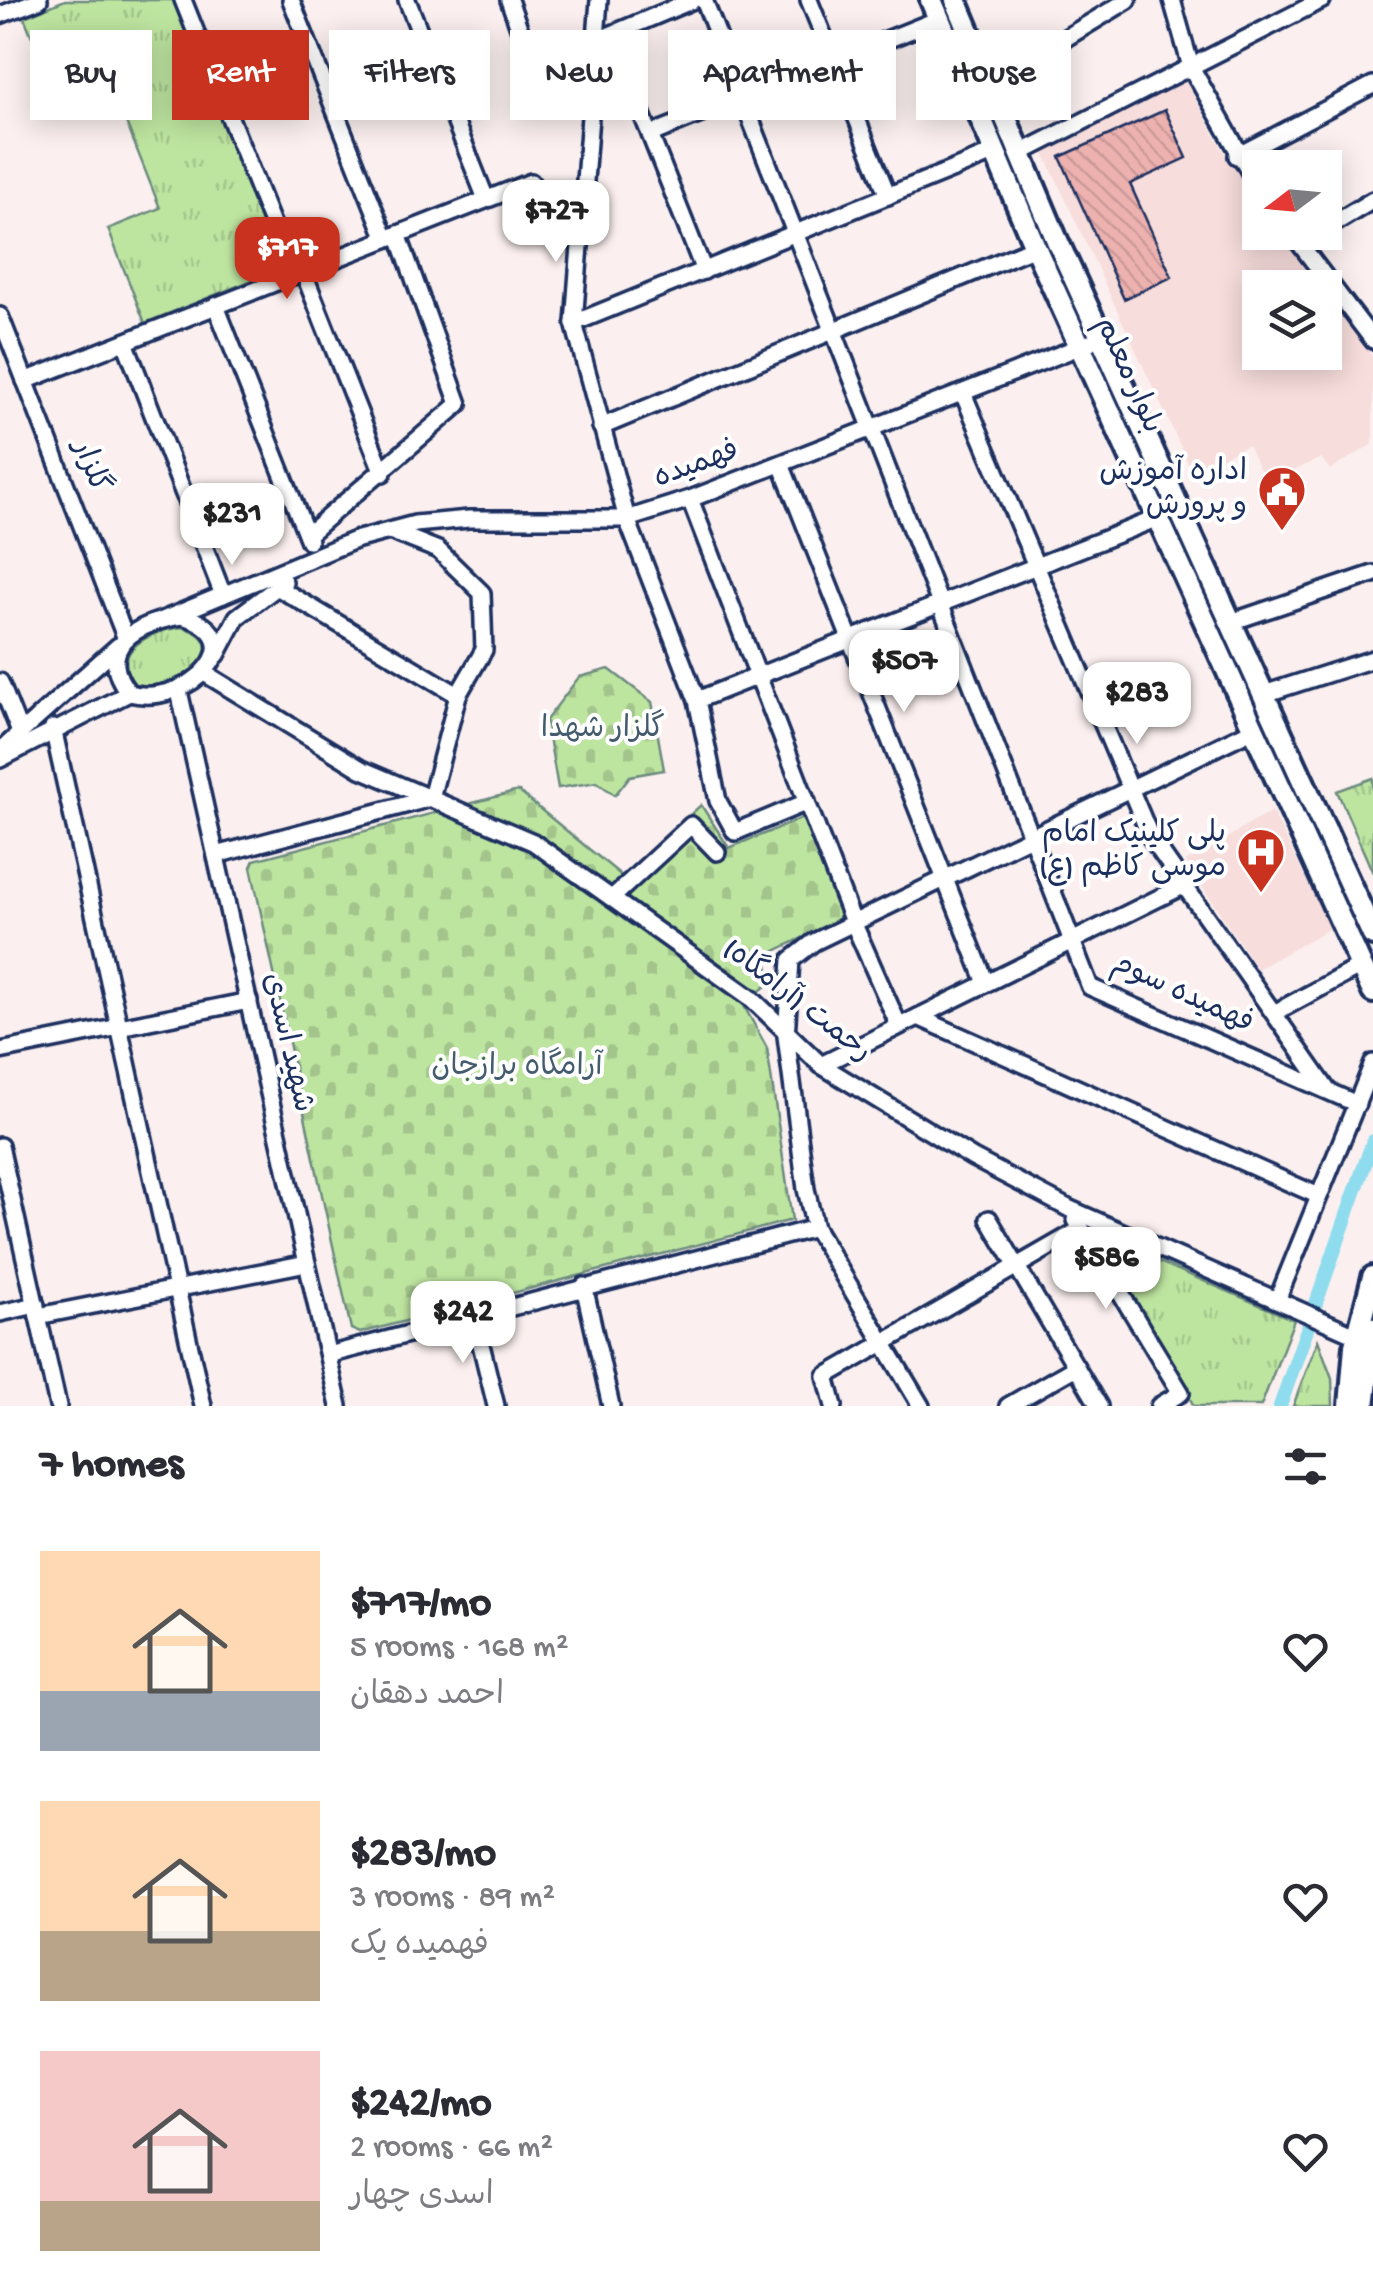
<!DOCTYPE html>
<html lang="en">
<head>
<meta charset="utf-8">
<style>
	:root { --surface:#fff; --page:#f7f7f7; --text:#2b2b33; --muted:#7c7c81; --accent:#c8321e }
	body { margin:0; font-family:"Gochi Hand","Playpen Sans Arabic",sans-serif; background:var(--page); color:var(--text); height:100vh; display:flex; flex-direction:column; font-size:38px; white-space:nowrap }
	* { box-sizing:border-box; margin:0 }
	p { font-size:32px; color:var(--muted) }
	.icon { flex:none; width:55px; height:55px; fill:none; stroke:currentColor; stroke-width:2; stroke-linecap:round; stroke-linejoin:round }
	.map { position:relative; height:1406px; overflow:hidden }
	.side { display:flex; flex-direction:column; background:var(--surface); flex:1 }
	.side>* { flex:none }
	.banner { position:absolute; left:30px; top:30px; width:1315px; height:90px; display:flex; gap:20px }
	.needle { width:65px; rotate:254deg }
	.buttons { position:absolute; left:1242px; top:150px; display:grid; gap:20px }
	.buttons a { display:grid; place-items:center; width:100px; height:100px; border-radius:0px; background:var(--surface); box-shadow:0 5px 25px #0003; font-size:50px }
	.price { position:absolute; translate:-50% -85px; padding:0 22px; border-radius:20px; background:#fff; color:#222; font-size:32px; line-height:65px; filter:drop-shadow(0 2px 5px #0008) }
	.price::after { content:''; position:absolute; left:50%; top:60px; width:30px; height:22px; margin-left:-15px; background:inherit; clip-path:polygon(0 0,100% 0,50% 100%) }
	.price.selected { background:var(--accent); color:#fff }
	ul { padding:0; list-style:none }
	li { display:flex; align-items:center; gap:30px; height:250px; padding:0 40px }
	li span { display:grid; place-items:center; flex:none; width:280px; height:200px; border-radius:0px; color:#555 }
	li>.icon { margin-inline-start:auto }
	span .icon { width:120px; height:120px; fill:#fffc; stroke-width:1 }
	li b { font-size:42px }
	h2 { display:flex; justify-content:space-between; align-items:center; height:120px; padding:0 40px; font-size:42px }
	.pill { padding:0 35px; border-radius:0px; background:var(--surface); box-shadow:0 5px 25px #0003; font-size:35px; line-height:90px }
	.pill.selected { background:var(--accent); color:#fff }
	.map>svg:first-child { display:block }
	.built { fill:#f7dddc }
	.grass { fill:url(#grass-tufts); stroke:#6c8a7f; stroke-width:2.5 }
	.cemetery { fill:url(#cemetery-stones); stroke:#6c8a7f; stroke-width:2.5 }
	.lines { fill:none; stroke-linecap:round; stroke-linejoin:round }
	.canal { stroke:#8fdcee; stroke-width:14 }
	.building { fill:url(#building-back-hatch); stroke:#1b2f5e; stroke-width:2.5 }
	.minor-casing { stroke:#1b2f5e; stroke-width:22 }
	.major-casing { stroke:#1b2f5e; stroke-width:28 }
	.minor { stroke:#fff; stroke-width:15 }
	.major { stroke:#fff; stroke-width:20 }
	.labels { text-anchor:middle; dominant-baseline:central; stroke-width:8; stroke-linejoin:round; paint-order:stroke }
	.street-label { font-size:30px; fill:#1b2f5e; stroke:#fff }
	.poi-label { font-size:30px; fill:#1b2f5e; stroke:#fff; text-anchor:end }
	.park-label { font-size:30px; fill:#445c6e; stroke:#fff }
</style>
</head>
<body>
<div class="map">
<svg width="1373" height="1406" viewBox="0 0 1373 1406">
	<defs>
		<pattern id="grass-tufts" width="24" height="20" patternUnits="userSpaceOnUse" patternTransform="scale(2.5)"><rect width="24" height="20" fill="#bee5a0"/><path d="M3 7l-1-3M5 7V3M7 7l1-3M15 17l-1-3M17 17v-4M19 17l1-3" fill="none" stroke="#a3c58c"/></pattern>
		<pattern id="cemetery-stones" width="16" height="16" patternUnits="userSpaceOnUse" patternTransform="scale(2.5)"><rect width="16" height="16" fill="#bee5a0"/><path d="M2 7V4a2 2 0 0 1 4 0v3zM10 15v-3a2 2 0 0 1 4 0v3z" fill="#a3c58c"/></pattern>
		<pattern id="building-back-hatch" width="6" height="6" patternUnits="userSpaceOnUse" patternTransform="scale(2.5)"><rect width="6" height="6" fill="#edb2af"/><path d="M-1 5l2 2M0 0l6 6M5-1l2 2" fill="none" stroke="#cb9999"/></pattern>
	</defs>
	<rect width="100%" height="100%" fill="#fbf0ef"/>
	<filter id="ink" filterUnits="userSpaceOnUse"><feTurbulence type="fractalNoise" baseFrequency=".01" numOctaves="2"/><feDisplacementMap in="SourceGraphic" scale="20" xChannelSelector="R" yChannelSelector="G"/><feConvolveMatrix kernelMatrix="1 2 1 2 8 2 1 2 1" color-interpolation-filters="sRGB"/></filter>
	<g filter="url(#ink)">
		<g class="built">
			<polygon points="1184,78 1224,152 1260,204 1260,232 1281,233 1322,287 1260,288 1260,352 1325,352 1325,292 1373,357 1373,444 1330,470 1321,458 1266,483 1248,445 1192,471 1043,151"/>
			<polygon points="1272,811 1330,928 1257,969 1186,862"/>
		</g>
		<g class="grass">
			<polygon points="65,0 175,0 278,260 272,272 145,323 108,229 160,208 113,89 61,109 24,17"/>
			<path d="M181,627C241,642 178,695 135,684C107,651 152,631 181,627Z"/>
			<polygon points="1373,778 1373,873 1337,791"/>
			<polygon points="1099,1236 1294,1320 1261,1406 1194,1406"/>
			<polygon points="1318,1340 1332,1378 1333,1406 1293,1406"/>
		</g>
		<g class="cemetery">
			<polygon points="609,669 652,702 664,770 630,776 615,795 597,782 558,788 546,720 579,677"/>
			<polygon points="518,791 622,876 701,805 729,848 803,818 841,913 837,921 767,955 770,983 743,1004 767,1048 792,1220 360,1333 351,1329 251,867 254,860"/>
		</g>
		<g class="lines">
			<polyline class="canal" points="1280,1406 1373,1141"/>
		</g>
		<polygon class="building" points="1165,110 1187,158 1130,184 1172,277 1124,299 1060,157"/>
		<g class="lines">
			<g class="minor-casing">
				<g id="minor">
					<polyline points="183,0 293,276"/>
					<polyline points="291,0 386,239"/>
					<polyline points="407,0 486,199"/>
					<polyline points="509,0 546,102"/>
					<polyline points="599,0 574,323 627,519 697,700 1158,518"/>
					<polyline points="704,0 1090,987 1357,1104"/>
					<polyline points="809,0 888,196"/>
					<polyline points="1172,0 1191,67 1260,190"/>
					<polyline points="0,15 39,0"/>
					<polyline points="598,40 617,51 704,271"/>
					<polyline points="598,40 693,0"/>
					<polyline points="990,84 1128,0"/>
					<polyline points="651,134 939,19"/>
					<polyline points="1019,154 1322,0"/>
					<polyline points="1237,156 1373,85"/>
					<polyline points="1325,229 1373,200"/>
					<polyline points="1291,232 1373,340"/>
					<polyline points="303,271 383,473"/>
					<polyline points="216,306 309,541"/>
					<polyline points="0,316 126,639"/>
					<polyline points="574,323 993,153"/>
					<polyline points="125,342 223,595"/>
					<polyline points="25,381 531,182"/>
					<polyline points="963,393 1151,838 1326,1088"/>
					<polyline points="601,427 1035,247"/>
					<polyline points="781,464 986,983"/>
					<polyline points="690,499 853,922 899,1026"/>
					<polyline points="307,535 459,404 398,234"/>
					<polyline points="277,587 458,695"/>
					<path d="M182,616C259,637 190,708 129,693C92,647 139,622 182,616Z"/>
					<polyline points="165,619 355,540 415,524 469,519 627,519 690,499 1089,343"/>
					<polyline points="1231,622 1373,574"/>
					<polyline points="217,655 237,617 284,582"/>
					<polyline points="206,674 361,769 533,842 751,998 821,1065 973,1158 1068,1208 1367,1340"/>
					<polyline points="0,682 19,730"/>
					<polyline points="179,691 339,1406"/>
					<polyline points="1264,694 1373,659"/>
					<polyline points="697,700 718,801 735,832 807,802"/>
					<polyline points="53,728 203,1406"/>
					<polyline points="0,751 118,646"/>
					<polyline points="0,759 129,693"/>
					<polyline points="216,855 431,798 458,695 484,650 482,593 438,550 390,531"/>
					<polyline points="612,898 691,825 717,852"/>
					<polyline points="1274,1013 1361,966"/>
					<polyline points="918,1017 1319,1196"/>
					<polyline points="0,1051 249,1001"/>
					<polyline points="821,1065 1183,886"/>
					<polyline points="0,1146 58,1406"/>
					<polyline points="989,1219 1099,1406"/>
					<polyline points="1076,1220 1181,1393 1159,1406"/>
					<polyline points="584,1286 611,1406"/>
					<polyline points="1278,1298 1373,1063"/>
					<polyline points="0,1313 36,1305"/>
					<polyline points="38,1316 307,1263"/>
					<polyline points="474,1316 496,1406"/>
					<polyline points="328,1355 815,1228"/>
					<polyline points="834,1406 826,1376 1081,1229"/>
					<polyline points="921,1406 815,1228 806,1189 786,1036 791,960 814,942 1254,729"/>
					<polyline points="1008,1406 1076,1367"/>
				</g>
			</g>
			<g class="major-casing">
				<g id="major">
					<polyline points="931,0 1035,247 1373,992"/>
					<polyline points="956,0 1056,238 1373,935"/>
					<polyline points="1350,1406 1355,1346 1373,1277"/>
					<polyline points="1364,1406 1373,1328"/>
				</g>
			</g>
			<use href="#minor" class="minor"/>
			<use href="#major" class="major"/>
		</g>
	</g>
	<defs>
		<g id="civic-pin" transform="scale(2.5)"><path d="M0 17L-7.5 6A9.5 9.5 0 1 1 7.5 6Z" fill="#c8321e" stroke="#fff"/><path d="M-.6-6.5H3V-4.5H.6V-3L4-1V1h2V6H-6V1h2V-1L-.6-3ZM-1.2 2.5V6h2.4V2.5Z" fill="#fff"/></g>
		<g id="hospital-pin" transform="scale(2.5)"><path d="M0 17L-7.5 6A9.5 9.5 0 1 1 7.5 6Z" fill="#c8321e" stroke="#fff"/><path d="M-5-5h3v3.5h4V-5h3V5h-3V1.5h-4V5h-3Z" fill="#fff"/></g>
	</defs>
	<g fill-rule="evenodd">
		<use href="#civic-pin" x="1282" y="490"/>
		<use href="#hospital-pin" x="1261" y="852"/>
	</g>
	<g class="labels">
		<g class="street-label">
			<text transform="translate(1127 376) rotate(66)">بلوار معلم</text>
			<text transform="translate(697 466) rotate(-20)">فهمیده</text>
			<text transform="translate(89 467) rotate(69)">گلزار</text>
			<text transform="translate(1182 995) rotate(25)">فهمیده سوم</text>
			<text transform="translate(796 1002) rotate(38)">رحمت (آرامگاه)</text>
			<text transform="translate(286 1043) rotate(77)">شهید اسدی</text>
		</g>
		<g class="poi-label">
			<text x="1247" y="473">اداره آموزش<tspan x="1247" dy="34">و پرورش</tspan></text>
			<text x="1226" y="835">پلی کلینیک امام<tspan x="1226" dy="34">موسی کاظم (ع)</tspan></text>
		</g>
		<g class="park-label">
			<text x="603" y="730">گلزار شهدا</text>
			<text x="517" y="1068">آرامگاه برازجان</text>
		</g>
	</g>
</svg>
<div class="buttons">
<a><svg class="needle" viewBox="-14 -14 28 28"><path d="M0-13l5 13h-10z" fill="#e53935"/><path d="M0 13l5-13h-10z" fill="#7c7c81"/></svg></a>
<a><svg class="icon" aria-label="layers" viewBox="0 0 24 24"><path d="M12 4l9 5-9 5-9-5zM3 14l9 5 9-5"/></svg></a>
</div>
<b class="price" style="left:556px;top:265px">$727</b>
<b class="price selected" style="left:287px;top:302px">$717</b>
<b class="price" style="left:232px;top:568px">$231</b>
<b class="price" style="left:904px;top:715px">$507</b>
<b class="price" style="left:1137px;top:747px">$283</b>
<b class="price" style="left:1106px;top:1312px">$586</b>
<b class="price" style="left:463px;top:1366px">$242</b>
<div class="banner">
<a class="pill">Buy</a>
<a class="pill selected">Rent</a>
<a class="pill">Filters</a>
<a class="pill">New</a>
<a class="pill">Apartment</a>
<a class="pill">House</a>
</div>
</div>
<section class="side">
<h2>7 homes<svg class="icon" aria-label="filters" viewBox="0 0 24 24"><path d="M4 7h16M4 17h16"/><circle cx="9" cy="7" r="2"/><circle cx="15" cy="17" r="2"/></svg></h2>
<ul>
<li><span style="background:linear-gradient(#ffd9b3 70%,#9aa5b1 0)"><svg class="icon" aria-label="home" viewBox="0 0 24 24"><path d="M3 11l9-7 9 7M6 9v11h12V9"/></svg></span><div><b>$717/mo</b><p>5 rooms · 168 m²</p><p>احمد دهقان</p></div><svg class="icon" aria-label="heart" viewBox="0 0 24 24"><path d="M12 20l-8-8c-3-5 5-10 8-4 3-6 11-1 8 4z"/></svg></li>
<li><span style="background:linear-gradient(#ffd9b3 65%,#b9a48a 0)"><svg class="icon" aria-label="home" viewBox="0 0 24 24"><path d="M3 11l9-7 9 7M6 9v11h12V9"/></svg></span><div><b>$283/mo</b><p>3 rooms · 89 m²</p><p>فهمیده یک</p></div><svg class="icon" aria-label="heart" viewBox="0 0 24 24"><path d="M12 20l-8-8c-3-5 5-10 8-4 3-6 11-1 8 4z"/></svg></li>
<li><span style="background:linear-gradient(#f6c9c9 75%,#b9a48a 0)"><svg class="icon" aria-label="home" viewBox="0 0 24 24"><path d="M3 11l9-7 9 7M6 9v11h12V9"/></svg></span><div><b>$242/mo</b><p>2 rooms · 66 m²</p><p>اسدی چهار</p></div><svg class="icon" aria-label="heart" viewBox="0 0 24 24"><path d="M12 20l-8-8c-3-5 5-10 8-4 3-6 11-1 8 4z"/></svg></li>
</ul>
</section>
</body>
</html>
